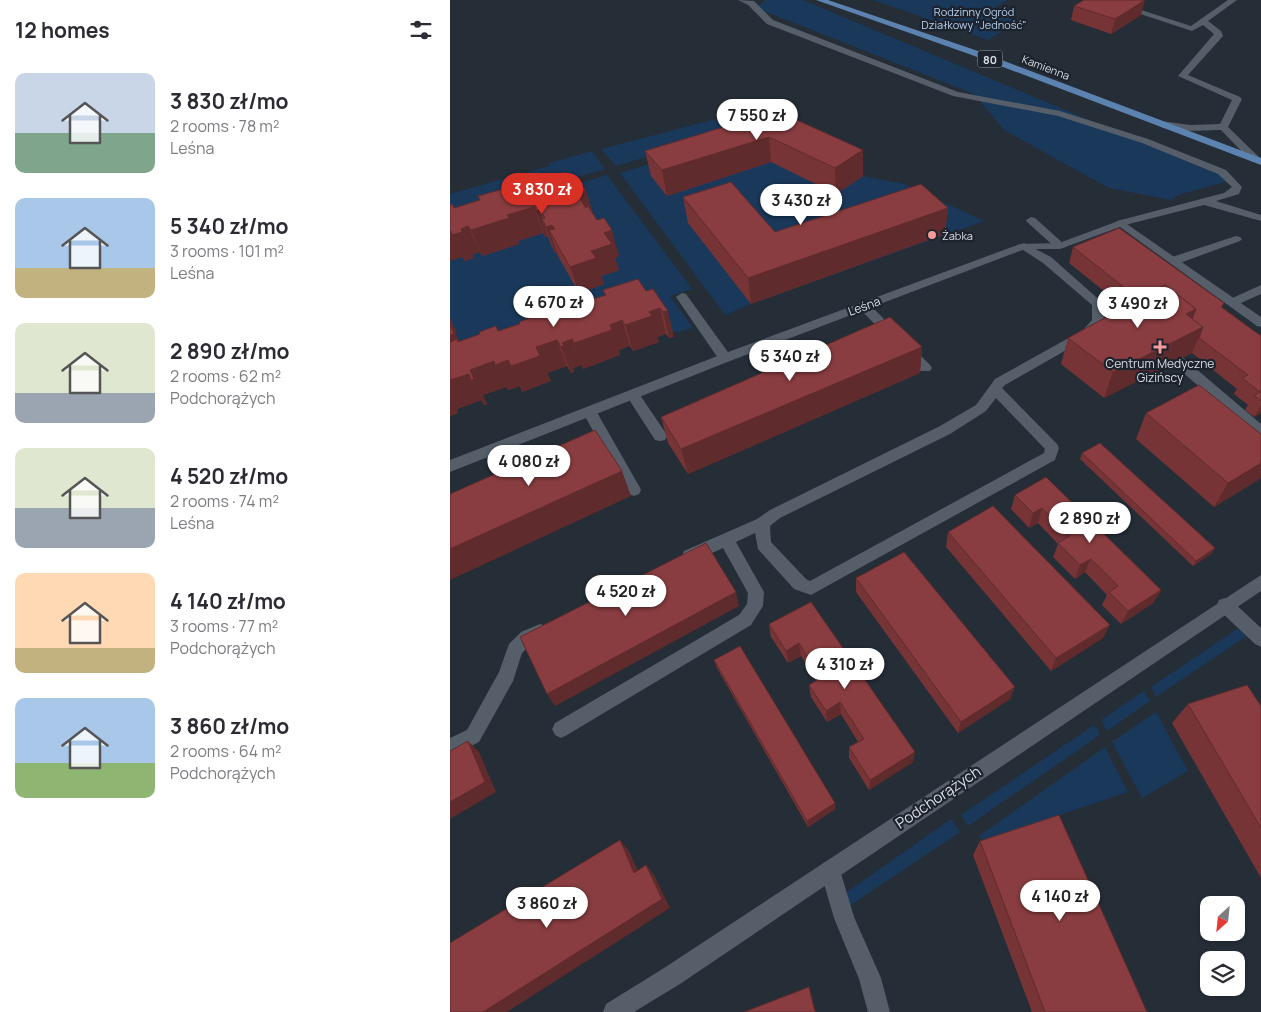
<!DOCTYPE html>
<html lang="en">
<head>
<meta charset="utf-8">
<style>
	:root { --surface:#fff; --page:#f2f2f3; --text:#2b2b33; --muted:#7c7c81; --accent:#d93025 }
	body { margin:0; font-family:Manrope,sans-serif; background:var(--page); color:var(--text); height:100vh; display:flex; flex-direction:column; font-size:19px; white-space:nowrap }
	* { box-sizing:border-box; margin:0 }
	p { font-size:16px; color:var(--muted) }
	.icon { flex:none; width:28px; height:28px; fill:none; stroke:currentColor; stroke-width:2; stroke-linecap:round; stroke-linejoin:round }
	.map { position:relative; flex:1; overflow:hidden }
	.side { display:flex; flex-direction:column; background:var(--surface); width:450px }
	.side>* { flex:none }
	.needle { width:32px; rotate:207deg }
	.fabs { position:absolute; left:750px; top:896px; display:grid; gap:10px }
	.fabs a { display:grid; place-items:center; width:45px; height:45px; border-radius:10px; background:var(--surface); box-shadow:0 1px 4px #0004; font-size:25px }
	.price { position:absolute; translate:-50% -42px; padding:0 11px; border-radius:18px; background:#fff; color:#222; font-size:16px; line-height:32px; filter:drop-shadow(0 1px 2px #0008) }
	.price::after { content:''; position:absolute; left:50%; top:30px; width:15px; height:11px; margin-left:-8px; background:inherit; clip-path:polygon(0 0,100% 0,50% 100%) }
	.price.current { background:var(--accent); color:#fff }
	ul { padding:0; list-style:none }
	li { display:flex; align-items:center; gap:15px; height:125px; padding:0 15px }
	li span { display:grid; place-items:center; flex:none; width:140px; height:100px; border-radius:10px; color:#555 }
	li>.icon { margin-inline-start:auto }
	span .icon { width:60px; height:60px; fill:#fffc; stroke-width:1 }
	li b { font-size:21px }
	h2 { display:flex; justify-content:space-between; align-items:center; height:60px; padding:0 15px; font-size:21px }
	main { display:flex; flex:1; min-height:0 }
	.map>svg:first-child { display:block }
	.green { fill:#1a385a }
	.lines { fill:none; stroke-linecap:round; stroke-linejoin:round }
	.service { fill:#555e69; fill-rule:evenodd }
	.minor { fill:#555e69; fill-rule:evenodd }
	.primary { fill:#5c82af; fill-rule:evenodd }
	.wall { fill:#763437 }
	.shaded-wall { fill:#602b2d }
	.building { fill:#893d40; stroke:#602b2d }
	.poi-dot { fill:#f59b9b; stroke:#1c232d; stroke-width:2 }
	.labels { text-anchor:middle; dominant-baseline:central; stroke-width:4.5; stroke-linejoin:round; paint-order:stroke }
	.far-park-label { font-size:11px; fill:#b8d2f3; stroke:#1c232d }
	.shield { fill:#1c232d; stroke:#a1a7ae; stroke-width:1 }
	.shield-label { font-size:11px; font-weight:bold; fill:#dadfe5 }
	.far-street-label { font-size:11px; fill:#dadfe5; stroke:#1c232d }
	.far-poi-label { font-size:11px; fill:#dadfe5; stroke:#1c232d; text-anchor:start }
	.street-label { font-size:12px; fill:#dadfe5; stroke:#1c232d }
	.poi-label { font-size:12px; fill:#dadfe5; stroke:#1c232d }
	.near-street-label { font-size:15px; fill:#dadfe5; stroke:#1c232d }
</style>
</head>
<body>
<main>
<section class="side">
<h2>12 homes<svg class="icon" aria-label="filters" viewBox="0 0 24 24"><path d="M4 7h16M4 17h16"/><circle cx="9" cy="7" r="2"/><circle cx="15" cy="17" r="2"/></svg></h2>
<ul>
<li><span style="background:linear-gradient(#c9d6e8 60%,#7fa58c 0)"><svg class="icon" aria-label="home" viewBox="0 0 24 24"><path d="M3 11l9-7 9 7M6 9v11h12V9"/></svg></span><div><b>3 830 zł/mo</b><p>2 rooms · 78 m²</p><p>Leśna</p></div></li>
<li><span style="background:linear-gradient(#a9c7e8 70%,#c2b280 0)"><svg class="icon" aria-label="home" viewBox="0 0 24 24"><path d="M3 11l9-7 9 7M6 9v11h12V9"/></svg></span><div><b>5 340 zł/mo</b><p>3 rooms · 101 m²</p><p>Leśna</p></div></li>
<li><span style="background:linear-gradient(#dfe7d0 70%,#9aa5b1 0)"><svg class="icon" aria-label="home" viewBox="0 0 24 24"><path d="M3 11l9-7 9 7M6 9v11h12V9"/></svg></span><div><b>2 890 zł/mo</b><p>2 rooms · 62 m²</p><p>Podchorążych</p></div></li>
<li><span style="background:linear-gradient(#dfe7d0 60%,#9aa5b1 0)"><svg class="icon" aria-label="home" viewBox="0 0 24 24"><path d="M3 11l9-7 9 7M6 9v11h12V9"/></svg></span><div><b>4 520 zł/mo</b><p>2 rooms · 74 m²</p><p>Leśna</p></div></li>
<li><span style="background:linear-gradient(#ffd9b3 75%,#c2b280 0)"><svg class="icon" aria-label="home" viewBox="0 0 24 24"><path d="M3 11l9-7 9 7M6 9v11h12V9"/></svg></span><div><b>4 140 zł/mo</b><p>3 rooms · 77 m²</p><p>Podchorążych</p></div></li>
<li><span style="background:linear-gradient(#a9c7e8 65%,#8fb573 0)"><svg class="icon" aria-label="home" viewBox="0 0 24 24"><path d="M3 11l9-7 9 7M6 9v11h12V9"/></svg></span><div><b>3 860 zł/mo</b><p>2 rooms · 64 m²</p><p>Podchorążych</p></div></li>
</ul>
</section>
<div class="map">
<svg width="811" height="1012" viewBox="0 0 811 1012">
	<rect width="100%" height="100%" fill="#252d37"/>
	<g class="green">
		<polygon points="315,0 353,0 782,180 728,195 721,200 659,188 554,130 524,94 306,8"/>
		<polygon points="423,0 558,0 541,10 571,20 538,40"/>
		<polygon points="285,114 296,115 313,122 166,166 151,149"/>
		<polygon points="313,131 413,176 454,184 534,221 301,304 275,315 170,173"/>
		<polygon points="142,151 155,169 0,214 0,194 99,166 99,163"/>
		<polygon points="157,175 242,289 220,296 243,328 228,332 220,331 0,351 0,222"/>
		<polygon points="787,629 798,635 706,697 701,687"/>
		<polygon points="694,691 700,701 657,731 651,720"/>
		<polygon points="706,712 738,771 692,798 662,742"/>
		<polygon points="644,725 650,735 518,826 511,815"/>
		<polygon points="655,747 678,792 532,841 529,836"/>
		<polygon points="501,819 510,832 399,906 396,899 397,892"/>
	</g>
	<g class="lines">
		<g class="service">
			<polygon points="288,0 304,1 323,20 508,92 610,111 698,139 776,170 792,187 789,194 766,201 811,215 811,221 754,205 671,226 667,225 665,223 667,221 774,193 782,187 768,174 692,143 608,116 503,96 317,24 298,5"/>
			<path d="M648,0H660L741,26L778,0H787L758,21L771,31L773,36L738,75L790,97L792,99L778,127L810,158V162H802L771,130C755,130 718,134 706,124L711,121L740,125L770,124L782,100L728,76L764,34L753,25L742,31Z"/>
			<polygon points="581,217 585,218 614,244 616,246 614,248 606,248 577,222 576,220"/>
			<polygon points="786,236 790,237 792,239 790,241 730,263 722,263 720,260 722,257"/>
			<path d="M574,243L601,257L654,304V321L641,336L555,385L552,388L607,444L609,448L605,460L361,595L344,589L308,549L305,533L286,542L314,592L313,606L301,625L117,735L111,738L105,735L102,729L105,723L289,615L297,604L298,593L273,548L240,563L234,561L232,556L234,551L307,519L320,510L490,426L526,405L545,379L633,330L642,320V305L593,263L570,248L568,246ZM546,398L595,449L594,453L360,581L356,579L321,542L320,526L330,518L500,434L536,411Z"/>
			<polygon points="811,285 811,294 782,307 776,303 778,300"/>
			<polygon points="232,293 236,294 280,355 281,358 280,361 270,361 226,297"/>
			<polygon points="414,302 418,303 480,365 482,368 480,371 470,371 410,309 408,306"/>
			<polygon points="713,344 718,345 811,424 811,437 806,436 708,351 707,348"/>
			<polygon points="183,390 188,392 215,432 217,436 215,440 210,441 205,440 178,398 176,395 178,392"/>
			<polygon points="140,408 145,409 189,486 191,490 189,494 184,496 179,494 133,413 135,409"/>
			<polygon points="775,598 781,600 811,628 811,647 805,644 769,610 767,605 769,600"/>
			<polygon points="90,624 96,626 98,631 96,636 83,642 72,653 63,681 29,742 0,757 0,738 17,730 49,672 59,644 71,632"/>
			<polygon points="380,860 387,863 390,870 404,917 431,978 440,1012 418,1012 409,979 384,918 370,870 373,863"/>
		</g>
		<g class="minor">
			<polygon points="671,220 811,317 811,327 807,326 670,227 610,249 575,249 280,361 0,472 0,460 270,355 570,244 609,243"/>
			<polygon points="811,575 811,591 230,984 184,1012 153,1012 156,1004 214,968"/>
		</g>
		<polygon class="primary" points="366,0 378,0 525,50 811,158 811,165 519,54"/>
	</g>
	<g class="wall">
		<polygon points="624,6 691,15 661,34 621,20"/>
		<polygon points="300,119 413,176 386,194 321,162 217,196 201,176 195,151"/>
		<polygon points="86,180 122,181 136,191 142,212 169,256 165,258 169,270 151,276 154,284 129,293 108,256 107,253 105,253 101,245 98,236 95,237 93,233 68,241 69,244 32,256 30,252 23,254 24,258 14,261 13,257 4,208 88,183"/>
		<polygon points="233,197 325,232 498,208 495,234 301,304 238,223"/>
		<polygon points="623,247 774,303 772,307 811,336 811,413 804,417 795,410 798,405 784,394 787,389 742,353 654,398 611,364 618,338 674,307 619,263"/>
		<polygon points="203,289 224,337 219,338 216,334 207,337 209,342 183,351 180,346 169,350 170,355 133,369 132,365 123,368 124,372 121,373 117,366 97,373 101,381 72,392 70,386 58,390 56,387 33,395 37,404 34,405 31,400 7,409 8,413 0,416 0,318 7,334 5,334 9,341 48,331 118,307 117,303 131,303 155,295 153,290 196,291"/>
		<polygon points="472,347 470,373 238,474 218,443 211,417"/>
		<polygon points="696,413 811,434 811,478 764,507 686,439"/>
		<polygon points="632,453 765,548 762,553 743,566 630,459"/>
		<polygon points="596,477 711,590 703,603 671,624 652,605 657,595 635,572 625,579 603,557 608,544 588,523 579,528 561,509 565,495"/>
		<polygon points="498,532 653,638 601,671 496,547"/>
		<polygon points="406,578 560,699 508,733 406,592"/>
		<polygon points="361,602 463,762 419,790 399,758 399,747 408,742 391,714 377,722 361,697 359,685 366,681 351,656 338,663 321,637 319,624"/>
		<polygon points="264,660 385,809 358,827 267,668"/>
		<polygon points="738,704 811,706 811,878 722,723"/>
		<polygon points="530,841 697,1012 582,1012 523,855"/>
	</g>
	<g class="shaded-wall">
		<polygon points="695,0 691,15 661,34 665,19"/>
		<polygon points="319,137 321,162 217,196 212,170"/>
		<polygon points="413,150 413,176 386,194 385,168"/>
		<polygon points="136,191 144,217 138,219 129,197 129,193"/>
		<polygon points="84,207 93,233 68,241 69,244 32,256 21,230 57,215"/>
		<polygon points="498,208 495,234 301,304 298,278"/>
		<polygon points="90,210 95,225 92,219 98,236 95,237 86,211"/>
		<polygon points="102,225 111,251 99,230 107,253 105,253 96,227"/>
		<polygon points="18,226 30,252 23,254 24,258 14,261 13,257 0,261 0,231"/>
		<polygon points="162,230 169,256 165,258 169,270 151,276 154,284 129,293 120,267 141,251 154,233"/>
		<polygon points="210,308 216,334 207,337 209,342 183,351 175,325 199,312"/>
		<polygon points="746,309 738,329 736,314"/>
		<polygon points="218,311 224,337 219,338 213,312"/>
		<polygon points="0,318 7,334 5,334 14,352 0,344"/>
		<polygon points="172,320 180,346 169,350 170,355 133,369 124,343 160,325"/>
		<polygon points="753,327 742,353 654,398 663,372"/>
		<polygon points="122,339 132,365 123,368 124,372 121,373 111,347 112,343"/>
		<polygon points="107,340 117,366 97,373 101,381 72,392 61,366 86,347"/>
		<polygon points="472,347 470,373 238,474 231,449"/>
		<polygon points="58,360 70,386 58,390 56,387 33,395 37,404 34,405 31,400 7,409 8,413 0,416 0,380 20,370 44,361"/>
		<polygon points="811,405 811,413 804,417"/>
		<polygon points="811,463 811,478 764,507 778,483"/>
		<polygon points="172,471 181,496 0,580 0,549"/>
		<polygon points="592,508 588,523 579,528 583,513"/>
		<polygon points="765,548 762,553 743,566 746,561"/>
		<polygon points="641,559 635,572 625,579 630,565"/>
		<polygon points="711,590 703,603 671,624 678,611"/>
		<polygon points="286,592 289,606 105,706 97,694"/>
		<polygon points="660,625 653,638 601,671 606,658"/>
		<polygon points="349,643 351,656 338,663 336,651"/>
		<polygon points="565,687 560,699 508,733 511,722"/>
		<polygon points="390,702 391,714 377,722 376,711"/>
		<polygon points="18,741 29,752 46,792 0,819 0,802"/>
		<polygon points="465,752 463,762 419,790 420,780"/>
		<polygon points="385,803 385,809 358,827 357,821"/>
		<polygon points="170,840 179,851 193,882 184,873"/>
		<polygon points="196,865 204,875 220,908 57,1012 33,1012"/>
		<polygon points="359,987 361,994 366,1012 365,1012"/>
	</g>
	<g class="building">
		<polygon points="634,0 695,0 665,19 624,6"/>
		<polygon points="320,108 413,150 385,168 319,137 212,170 195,151 300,119"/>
		<polygon points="116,172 122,181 128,179 136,191 129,193 132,196 129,197 136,208 138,206 147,220 154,218 162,230 154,233 162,244 141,251 146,258 120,267 99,230 105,229 102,225 96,227 92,219 95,218 90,210 86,211 84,207 57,215 59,218 21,230 18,226 11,229 12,232 2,235 1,231 0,231 0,205 2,204 4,208 30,200 28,196 64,186 66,190 89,183 86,180"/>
		<polygon points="281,182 325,232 471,184 498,208 298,278 233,197"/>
		<polygon points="669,228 774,303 771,307 811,336 811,401 804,395 810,392 792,378 798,375 749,338 753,327 742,319 746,309 715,285 689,299 623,247"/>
		<polygon points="188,279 196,291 203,289 218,311 213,312 210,308 199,312 202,316 175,325 172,320 160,325 162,330 124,343 122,339 112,343 114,346 111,347 107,340 86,347 90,356 61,366 58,360 45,365 44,361 20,370 24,379 21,380 19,374 0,380 0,342 7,339 8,342 30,334 29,332 46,326 48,331 70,324 69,322 94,313 93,312 107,307 109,311 119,307 117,303 129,299 131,303 156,295 153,290"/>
		<polygon points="715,285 746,309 736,314 753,327 663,372 618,338"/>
		<polygon points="440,317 472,347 231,449 211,417"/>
		<polygon points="0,326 1,326 4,334 0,335"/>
		<polygon points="749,385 811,434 811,463 778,483 696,413"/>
		<polygon points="145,430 172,471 0,549 0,494"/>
		<polygon points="650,443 765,548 746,561 632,453"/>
		<polygon points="596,477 711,590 678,611 659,592 668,586 641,559 630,565 608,543 620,536 592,508 583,513 565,495"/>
		<polygon points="543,506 660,625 606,658 498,532"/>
		<polygon points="256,543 286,592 97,694 70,637"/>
		<polygon points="454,552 565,687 511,722 406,578"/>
		<polygon points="361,602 465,752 420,780 399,747 414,739 390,702 376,711 359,685 371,678 349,643 336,651 319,624"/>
		<polygon points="290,646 385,803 357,821 264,660"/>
		<polygon points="797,685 811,706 811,828 738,704"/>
		<polygon points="18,741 35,782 0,802 0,751"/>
		<polygon points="609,815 697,1012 595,1012 530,841"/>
		<polygon points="170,840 184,873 196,865 212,899 33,1012 0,1012 0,943"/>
		<polygon points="359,987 365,1012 294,1012"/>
	</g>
	<g class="poi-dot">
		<circle cx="482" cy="235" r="5"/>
		<path d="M707.5 339.5h5v5h5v5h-5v5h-5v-5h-5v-5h5z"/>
	</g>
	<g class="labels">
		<g class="far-park-label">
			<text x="524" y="11">Rodzinny Ogród<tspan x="524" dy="13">Działkowy "Jedność"</tspan></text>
		</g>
		<rect class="shield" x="527.5" y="50.5" width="25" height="17" rx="4"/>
		<g class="shield-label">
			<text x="540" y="59">80</text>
		</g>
		<g class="far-street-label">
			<text transform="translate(596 67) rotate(21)">Kamienna</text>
		</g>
		<g class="far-poi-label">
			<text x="492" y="235">Żabka</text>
		</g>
		<g class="street-label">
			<text transform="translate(414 306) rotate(-20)">Leśna</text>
		</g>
		<g class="poi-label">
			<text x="710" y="363">Centrum Medyczne<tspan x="710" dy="14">Gizińscy</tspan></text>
		</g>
		<g class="near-street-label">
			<text transform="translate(488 797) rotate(-34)">Podchorążych</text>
		</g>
	</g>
</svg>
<div class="fabs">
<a><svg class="needle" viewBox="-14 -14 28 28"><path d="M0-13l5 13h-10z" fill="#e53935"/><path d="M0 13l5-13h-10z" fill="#7c7c81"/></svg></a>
<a><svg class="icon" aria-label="layers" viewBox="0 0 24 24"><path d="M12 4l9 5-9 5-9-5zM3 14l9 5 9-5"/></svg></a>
</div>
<b class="price" style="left:307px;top:141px">7 550 zł</b>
<b class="price current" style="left:92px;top:215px">3 830 zł</b>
<b class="price" style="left:351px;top:226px">3 430 zł</b>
<b class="price" style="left:104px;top:328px">4 670 zł</b>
<b class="price" style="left:688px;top:329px">3 490 zł</b>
<b class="price" style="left:340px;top:382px">5 340 zł</b>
<b class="price" style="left:79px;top:487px">4 080 zł</b>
<b class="price" style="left:640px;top:544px">2 890 zł</b>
<b class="price" style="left:176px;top:617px">4 520 zł</b>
<b class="price" style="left:395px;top:690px">4 310 zł</b>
<b class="price" style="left:610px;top:922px">4 140 zł</b>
<b class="price" style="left:97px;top:929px">3 860 zł</b>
</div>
</main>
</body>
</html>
